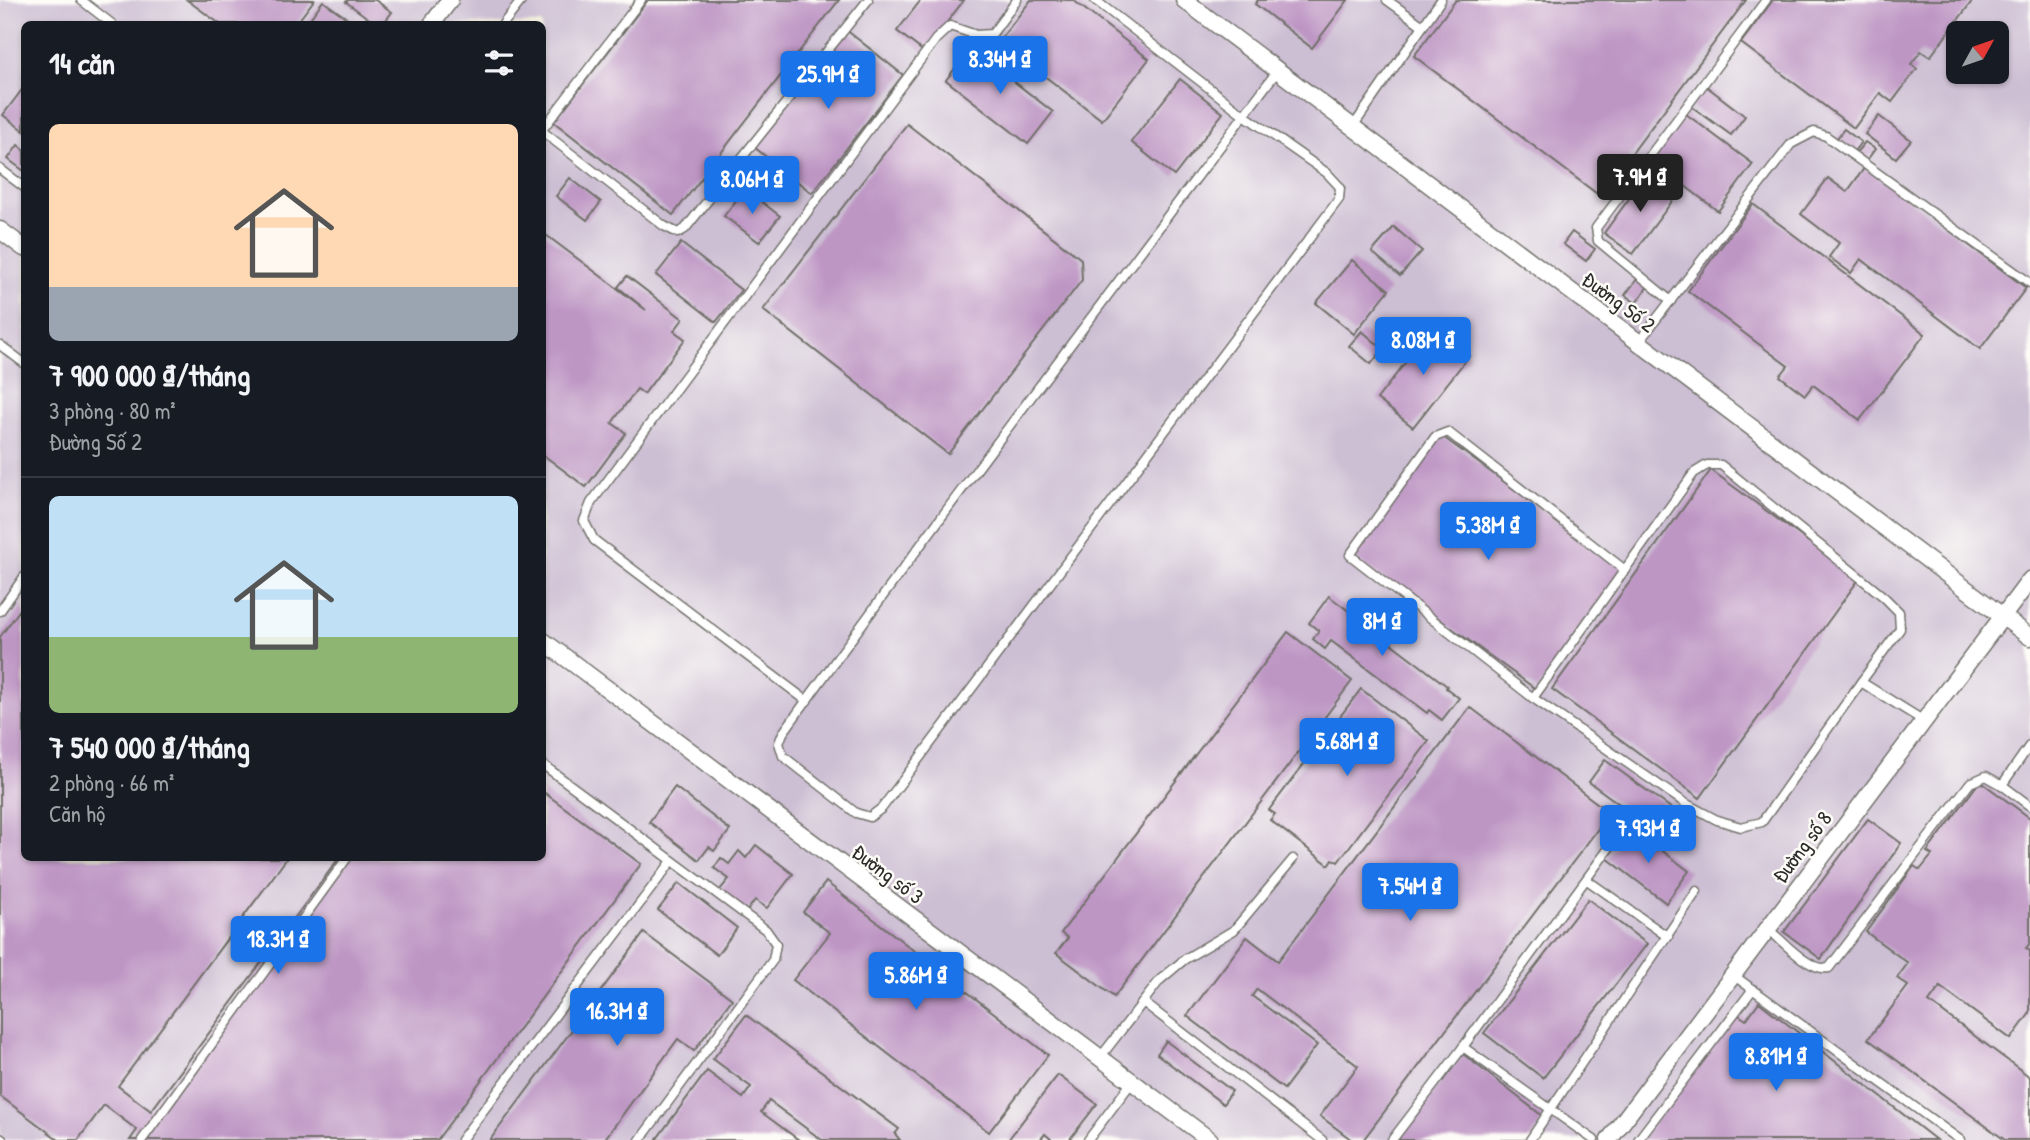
<!DOCTYPE html>
<html lang="vi">
<head>
<meta charset="utf-8">
<style>
	:root { --surface:#171b24; --page:#242831; --text:#f1f3f6; --muted:#9ea1a6; --line:#363941; --accent:#1a73e8 }
	body { margin:0; font-family:"Patrick Hand",sans-serif; background:var(--page); color:var(--text); height:100vh; display:flex; flex-direction:column; font-size:26px; white-space:nowrap }
	* { box-sizing:border-box; margin:0 }
	p { font-size:23px; color:var(--muted) }
	.icon { flex:none; width:38px; height:38px; fill:none; stroke:currentColor; stroke-width:2; stroke-linecap:round; stroke-linejoin:round }
	.map { position:relative; flex:1; overflow:hidden }
	.panel { position:absolute; left:21px; top:21px; width:525px; height:840px; display:flex; flex-direction:column; background:var(--surface); border-radius:10px; box-shadow:0 2px 5px #0004 }
	.panel>* { flex:none }
	.needle { width:46px; rotate:50deg }
	.buttons { position:absolute; left:1946px; top:21px; display:grid; gap:14px }
	.buttons a { display:grid; place-items:center; width:63px; height:63px; border-radius:10px; background:var(--surface); box-shadow:0 2px 5px #0004; font-size:35px }
	.price { position:absolute; translate:-50% -60px; padding:0 16px; border-radius:7px; background:var(--accent); color:#fff; font-size:23px; line-height:46px; filter:drop-shadow(0 2px 4px #0008) }
	.price::after { content:''; position:absolute; left:50%; top:42px; width:21px; height:16px; margin-left:-10px; background:inherit; clip-path:polygon(0 0,100% 0,50% 100%) }
	.price.selected { background:#222; color:#fff }
	ul { padding:0; list-style:none }
	li { display:grid; align-content:center; gap:14px; height:371px; padding:0 28px }
	li+li { border-top:2px solid var(--line) }
	li span { display:grid; place-items:center; height:217px; border-radius:10px; color:#555 }
	li>.icon { margin-inline-start:auto }
	span .icon { width:126px; height:126px; fill:#fffc; stroke-width:1 }
	li b { font-size:30px }
	h2 { display:flex; justify-content:space-between; align-items:center; height:84px; padding:0 28px; font-size:30px }
	.map>svg:first-child { display:block }
	.industrial { fill:#ccbed3; fill-rule:evenodd }
	.building { fill:#be96c4 }
	.lines { fill:none; stroke-linecap:round; stroke-linejoin:round }
	.service-casing { stroke:#71706a; stroke-width:11 }
	.minor-casing { stroke:#71706a; stroke-width:19 }
	.service { stroke:#fff; stroke-width:8 }
	.minor { stroke:#fff; stroke-width:16 }
	.labels { text-anchor:middle; dominant-baseline:central; stroke-width:5; stroke-linejoin:round; paint-order:stroke }
	.street-label { font-size:21px; fill:#2b2b2b; stroke:#fdfcf7 }
</style>
</head>
<body>
<div class="map">
<svg width="2030" height="1140" viewBox="0 0 2030 1140">
	<rect width="100%" height="100%" fill="#fdfcf7"/>
	<filter id="ink" filterUnits="userSpaceOnUse"><feTurbulence type="fractalNoise" baseFrequency=".0143" numOctaves="2"/><feDisplacementMap in="SourceGraphic" scale="14" xChannelSelector="R" yChannelSelector="G"/><feConvolveMatrix kernelMatrix="1 2 1 2 8 2 1 2 1" color-interpolation-filters="sRGB"/></filter>
	<filter id="wash" filterUnits="userSpaceOnUse"><feTurbulence type="fractalNoise" baseFrequency=".00686" numOctaves="4" result="noise"/><feDisplacementMap in="SourceGraphic" scale="28" xChannelSelector="R" yChannelSelector="G"/><feGaussianBlur stdDeviation="1.57" result="paint"/><feColorMatrix in="noise" values="0 0 0 0 0 0 0 0 0 0 0 0 0 0 0 0 0 1.4 0 .05"/><feComposite in="paint" operator="in"/></filter>
	<g filter="url(#wash)">
		<rect width="100%" height="100%" fill="#f4f0de"/>
		<path class="industrial" d="M0,0H2030V1140H0ZM24,24H542V858H24ZM1958,33H1997V72H1958Z"/>
		<g id="blocks">
			<g class="building">
				<polygon points="187,0 314,0 296,24 220,24"/>
				<polygon points="348,0 375,0 392,12 383,24 376,24 346,2"/>
				<polygon points="648,0 839,0 673,215 554,122"/>
				<polygon points="921,0 964,0 924,52 897,31"/>
				<polygon points="1031,0 1073,0 1149,59 1102,120 999,41"/>
				<polygon points="1258,0 1348,0 1312,48 1255,4"/>
				<polygon points="1456,0 1746,0 1600,196 1414,56"/>
				<polygon points="1773,0 1973,0 1930,57 1921,51 1911,64 1917,69 1892,102 1880,93 1854,128 1741,43"/>
				<polygon points="323,1 355,24 306,24"/>
				<polygon points="845,29 903,75 812,193 754,147"/>
				<polygon points="971,48 1053,112 1028,144 946,80"/>
				<polygon points="1180,79 1223,113 1174,176 1131,142"/>
				<polygon points="1706,86 1745,116 1731,135 1691,106"/>
				<polygon points="24,87 24,131 3,115"/>
				<polygon points="1686,114 1753,164 1718,211 1651,160"/>
				<polygon points="1879,116 1911,140 1896,158 1865,134"/>
				<polygon points="907,124 1081,259 1082,280 948,454 763,310"/>
				<polygon points="1844,129 1861,142 1852,154 1835,141"/>
				<polygon points="1865,142 1875,149 1865,163 1854,155"/>
				<polygon points="18,145 24,150 24,171 8,159"/>
				<polygon points="1865,167 2026,288 1980,349 1861,259 1851,273 1829,257 1839,243 1801,214 1828,178 1847,192"/>
				<polygon points="1647,174 1676,196 1633,254 1604,233"/>
				<polygon points="570,178 601,202 587,220 556,196"/>
				<polygon points="745,189 780,216 759,242 724,216"/>
				<polygon points="1753,204 1925,334 1860,420 1813,385 1805,395 1780,376 1788,366 1688,291"/>
				<polygon points="1394,227 1422,251 1400,276 1372,252"/>
				<polygon points="542,232 646,310 618,287 627,276 683,319 674,331 685,339 644,394 637,389 612,423 626,433 586,487 542,454"/>
				<polygon points="1572,232 1595,249 1586,261 1563,244"/>
				<polygon points="681,243 741,290 716,322 656,275"/>
				<polygon points="1352,260 1389,290 1354,334 1316,303"/>
				<polygon points="1638,278 1648,286 1636,303 1625,295"/>
				<polygon points="1433,327 1469,356 1413,427 1377,399"/>
				<polygon points="1362,331 1383,349 1371,364 1349,346"/>
				<polygon points="1439,434 1624,570 1537,690 1351,555"/>
				<polygon points="1711,470 1859,579 1700,798 1552,689"/>
				<polygon points="1329,596 1447,686 1446,688 1459,698 1442,720 1429,710 1427,713 1331,641 1325,649 1313,639 1319,631 1309,623"/>
				<polygon points="24,604 24,858 287,858 118,1086 151,1111 339,858 542,858 542,791 641,864 437,1140 130,1140 137,1130 104,1105 78,1140 59,1140 0,1096 0,637"/>
				<polygon points="1288,632 1352,681 1114,997 1056,953 1068,938 1061,933"/>
				<polygon points="1361,689 1429,741 1338,862 1333,859 1329,865 1270,820 1275,814 1269,810"/>
				<polygon points="1470,707 1610,813 1363,1140 1352,1140 1320,1116 1358,1066 1257,989 1252,996 1317,1045 1284,1089 1187,1016 1247,937 1278,961"/>
				<polygon points="1605,760 1690,822 1675,844 1589,782"/>
				<polygon points="1980,781 2030,818 2030,943 2026,948 2030,951 2030,1013 2011,1039 1940,987 1929,1002 2030,1077 2030,1140 2005,1140 1868,1039 1908,986 1897,978 1908,963 1866,932 1914,866 1920,870 1932,855 1927,852"/>
				<polygon points="675,787 730,830 714,851 709,847 699,860 649,822"/>
				<polygon points="1868,819 1901,843 1821,959 1784,932"/>
				<polygon points="1631,827 1689,871 1666,903 1607,858"/>
				<polygon points="756,845 793,874 767,908 755,900 746,912 719,891 729,879 714,868 721,858 729,864 739,851 746,858"/>
				<polygon points="826,882 1048,1055 989,1132 793,980 830,933 803,912"/>
				<polygon points="679,883 737,928 717,955 658,910"/>
				<polygon points="1588,899 1647,944 1543,1078 1484,1033"/>
				<polygon points="644,933 732,999 694,1051 678,1039 604,1140 490,1140"/>
				<polygon points="1759,1002 1936,1140 1641,1140 1737,1014 1746,1020"/>
				<polygon points="746,1015 899,1129 895,1134 900,1140 822,1140 769,1101 761,1112 799,1140 656,1140 707,1071 743,1098 751,1087 713,1059"/>
				<polygon points="1166,1041 1232,1091 1223,1104 1157,1054"/>
				<polygon points="1463,1054 1545,1118 1528,1140 1397,1140"/>
				<polygon points="1058,1075 1097,1104 1069,1140 1052,1140 1045,1134 1040,1140 1008,1140"/>
			</g>
		</g>
	</g>
	<g filter="url(#ink)">
		<use href="#blocks" fill-opacity="0" stroke="#71706a" stroke-width="2"/>
		<g class="lines">
			<g class="service-casing">
				<g id="service">
					<polyline points="81,0 112,24"/>
					<path d="M1095,0L1244,115L1327,173L1340,187L1339,199L882,808L870,817L856,813L783,756L779,743L783,733C944,510 1112,290 1278,70"/>
					<polyline points="1387,0 1423,26"/>
					<polyline points="503,24 522,0"/>
					<polyline points="1352,128 1441,0"/>
					<polyline points="542,130 641,0"/>
					<polyline points="542,131 664,226 678,233 685,229 868,0"/>
					<polyline points="0,169 24,187"/>
					<polyline points="1671,301 1598,241 1596,228 1766,0"/>
					<polyline points="1638,343 1791,144 1814,132 1826,136 2030,283"/>
					<polyline points="0,345 24,363"/>
					<polyline points="1625,570 1448,432 1435,437 1350,555 1533,698 1685,803 1717,820 1741,827 1762,822 1861,682 1924,721"/>
					<polyline points="0,611 24,577"/>
					<polyline points="1533,698 1694,473 1707,465 1721,465 1884,597 1899,612 1900,629 1861,682"/>
					<polyline points="807,701 594,540 584,521 591,503 936,39 950,26 976,35 992,34 1017,0"/>
					<polyline points="2030,745 2002,785 2030,806"/>
					<polyline points="542,764 766,930 776,944 773,960 640,1140"/>
					<polyline points="1587,880 1668,937"/>
					<path d="M1767,928C1782,940 1809,972 1829,968L1970,783L1986,776L2002,785"/>
					<polyline points="1733,975 1960,1140"/>
					<polyline points="1143,1002 1322,1140"/>
					<polyline points="1463,1047 1620,833"/>
					<polyline points="1099,1059 1160,980 1185,959 1234,930 1293,859"/>
					<polyline points="0,1138 3,1140"/>
					<polyline points="142,1140 347,858"/>
					<polyline points="461,1140 672,861"/>
					<polyline points="1088,1140 1132,1082"/>
					<polyline points="1392,1140 1463,1047 1594,1140"/>
					<polyline points="1530,1140 1697,891"/>
					<polyline points="1638,1140 1753,989"/>
				</g>
			</g>
			<g class="minor-casing">
				<g id="minor">
					<polyline points="1184,0 2030,637"/>
					<polyline points="432,24 450,0"/>
					<polyline points="0,230 24,248"/>
					<polyline points="542,640 1210,1140"/>
					<polyline points="1609,1140 2030,580"/>
				</g>
			</g>
			<use href="#service" class="service"/>
			<use href="#minor" class="minor"/>
		</g>
	</g>
	<g class="labels">
		<g class="street-label">
			<text transform="translate(1619 302) rotate(37)">Đường Số 2</text>
			<text transform="translate(1802 847) rotate(-53)">Đường số 8</text>
			<text transform="translate(888 874) rotate(37)">Đường số 3</text>
		</g>
	</g>
</svg>
<div class="buttons">
<a><svg class="needle" viewBox="-14 -14 28 28"><path d="M0-13l5 13h-10z" fill="#e53935"/><path d="M0 13l5-13h-10z" fill="#9ea1a6"/></svg></a>
</div>
<b class="price" style="left:1000px;top:96px">8.34M ₫</b>
<b class="price" style="left:828px;top:111px">25.9M ₫</b>
<b class="price selected" style="left:1640px;top:214px">7.9M ₫</b>
<b class="price" style="left:752px;top:216px">8.06M ₫</b>
<b class="price" style="left:1423px;top:377px">8.08M ₫</b>
<b class="price" style="left:1488px;top:562px">5.38M ₫</b>
<b class="price" style="left:1382px;top:658px">8M ₫</b>
<b class="price" style="left:1347px;top:778px">5.68M ₫</b>
<b class="price" style="left:1648px;top:865px">7.93M ₫</b>
<b class="price" style="left:1410px;top:923px">7.54M ₫</b>
<b class="price" style="left:278px;top:976px">18.3M ₫</b>
<b class="price" style="left:916px;top:1012px">5.86M ₫</b>
<b class="price" style="left:617px;top:1048px">16.3M ₫</b>
<b class="price" style="left:1776px;top:1093px">8.81M ₫</b>
<section class="panel">
<h2>14 căn<svg class="icon" aria-label="filters" viewBox="0 0 24 24"><path d="M4 7h16M4 17h16"/><circle cx="9" cy="7" r="2"/><circle cx="15" cy="17" r="2"/></svg></h2>
<ul>
<li><span style="background:linear-gradient(#ffd9b3 75%,#9aa5b1 0)"><svg class="icon" aria-label="home" viewBox="0 0 24 24"><path d="M3 11l9-7 9 7M6 9v11h12V9"/></svg></span><div><b>7 900 000 ₫/tháng</b><p>3 phòng · 80 m²</p><p>Đường Số 2</p></div></li>
<li><span style="background:linear-gradient(#bfe0f5 65%,#8fb573 0)"><svg class="icon" aria-label="home" viewBox="0 0 24 24"><path d="M3 11l9-7 9 7M6 9v11h12V9"/></svg></span><div><b>7 540 000 ₫/tháng</b><p>2 phòng · 66 m²</p><p>Căn hộ</p></div></li>
</ul>
</section>
</div>
</body>
</html>
